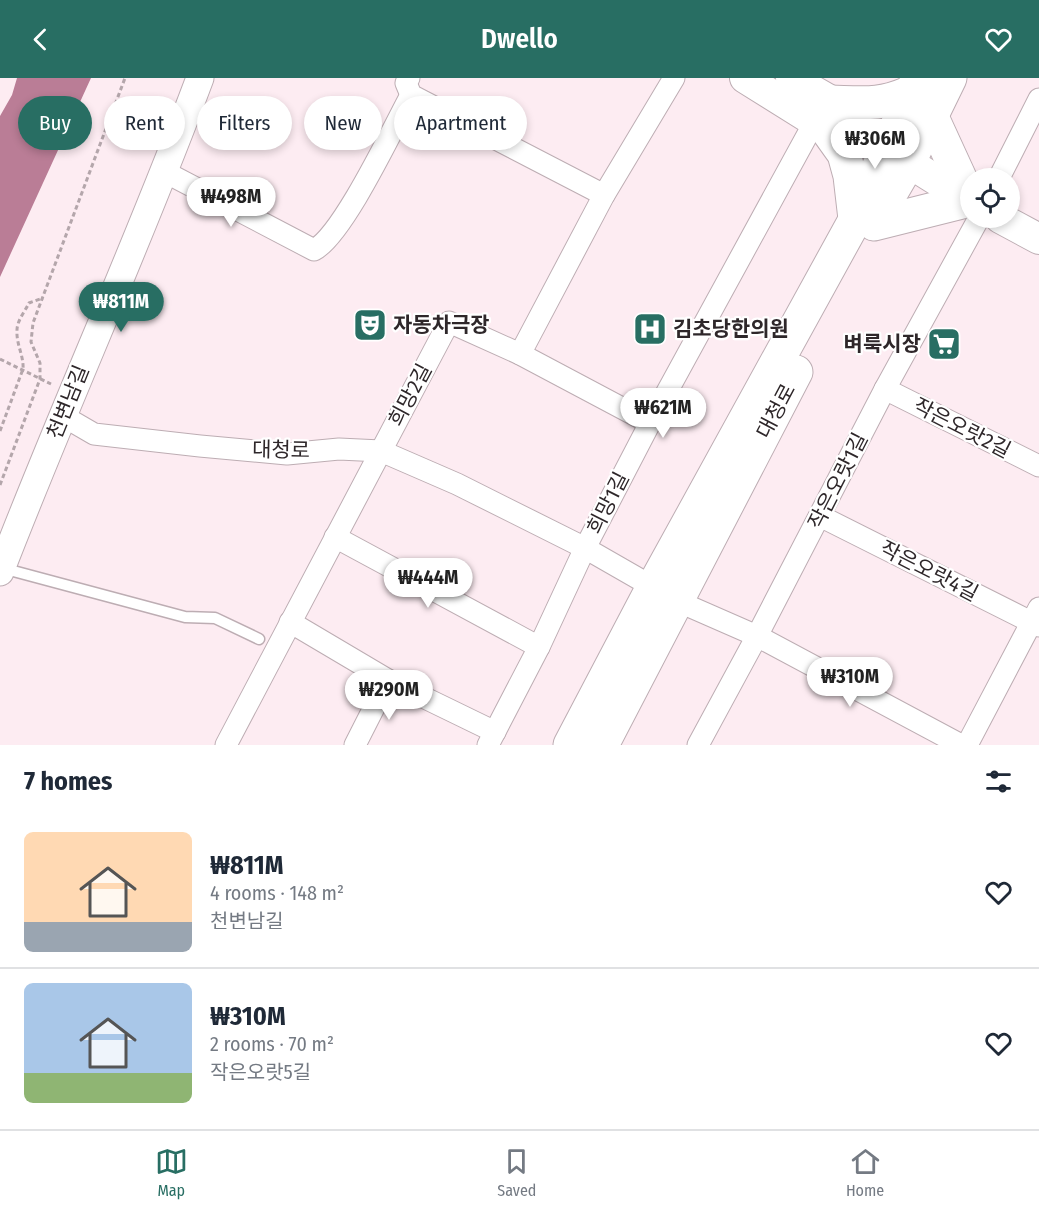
<!DOCTYPE html>
<html lang="en">
<head>
<meta charset="utf-8">
<style>
	:root { --surface:#fff; --page:#f2f2f3; --text:#1f2937; --muted:#747a83; --line:#e0e1e3; --accent:#286e63 }
	body { margin:0; font-family:"Fira Sans Condensed","Noto Sans KR",sans-serif; background:var(--page); color:var(--text); height:100vh; display:flex; flex-direction:column; font-size:22px; white-space:nowrap }
	* { box-sizing:border-box; margin:0 }
	p { font-size:20px; color:var(--muted) }
	.icon { flex:none; width:33px; height:33px; fill:none; stroke:currentColor; stroke-width:2; stroke-linecap:round; stroke-linejoin:round }
	.map { position:relative; height:667px; overflow:hidden }
	.details { display:flex; flex-direction:column; background:var(--surface); flex:1 }
	.details>* { flex:none }
	.banner { position:absolute; left:18px; top:18px; width:600px; height:54px; display:flex; gap:12px }
	.fabs { position:absolute; left:960px; top:90px; display:grid; gap:12px }
	.fabs a { display:grid; place-items:center; width:60px; height:60px; border-radius:50%; background:var(--surface); box-shadow:0 3px 9px #0003; font-size:30px }
	.price { position:absolute; translate:-50% -51px; padding:0 14px; border-radius:21px; background:#fff; color:#222; font-size:20px; line-height:39px; filter:drop-shadow(0 2px 3px #0008) }
	.price::after { content:''; position:absolute; left:50%; top:36px; width:18px; height:14px; margin-left:-9px; background:inherit; clip-path:polygon(0 0,100% 0,50% 100%) }
	.price.active { background:var(--accent); color:#fff }
	ul { padding:0; list-style:none }
	li { display:flex; align-items:center; gap:18px; height:150px; padding:0 24px }
	li+li { border-top:2px solid var(--line) }
	li span { display:grid; place-items:center; flex:none; width:168px; height:120px; border-radius:9px; color:#555 }
	li>.icon { margin-inline-start:auto }
	span .icon { width:72px; height:72px; fill:#fffc; stroke-width:1 }
	li b { font-size:26px }
	h2 { display:flex; justify-content:space-between; align-items:center; height:72px; padding:0 24px; font-size:26px }
	.tag { padding:0 21px; border-radius:27px; background:var(--surface); box-shadow:0 3px 9px #0003; font-size:21px; line-height:54px }
	.tag.active { background:var(--accent); color:#fff }
	header { display:flex; justify-content:space-between; align-items:center; height:78px; padding:0 24px; background:var(--accent); color:#fff; font-size:27px; font-weight:600 }
	.tabs { display:flex; justify-content:space-around; align-items:center; height:84px; border-top:2px solid var(--line); background:var(--surface); font-size:16px; color:var(--muted) }
	.tabs a { display:grid; justify-items:center; gap:3px }
	.tabs .active { color:var(--accent) }
	.map>svg:first-child { display:block }
	.water { fill:#ba7d96 }
	.lines { fill:none; stroke-linecap:round; stroke-linejoin:round }
	.service-casing { stroke:#bdadb3; stroke-width:13 }
	.minor-casing { stroke:#bdadb3; stroke-width:23 }
	.tertiary-casing { stroke:#bdadb3; stroke-width:29 }
	.secondary-casing { stroke:#bdadb3; stroke-width:32 }
	.primary-casing { stroke:#bdadb3; stroke-width:35 }
	.path { stroke:#b4a6ab; stroke-width:3; stroke-dasharray:4.5 3; stroke-linecap:butt }
	.service { stroke:#fff; stroke-width:10 }
	.minor { stroke:#fff; stroke-width:21 }
	.tertiary { stroke:#fff; stroke-width:27 }
	.secondary { stroke:#fff; stroke-width:30 }
	.primary { stroke:#fff; stroke-width:33 }
	.labels { text-anchor:middle; dominant-baseline:central; stroke-width:4.5; stroke-linejoin:round; paint-order:stroke }
	.poi-label { font-size:21px; font-weight:bold; fill:#2e272a; stroke:#fff; text-anchor:start }
	.street-label { font-size:21px; fill:#2e272a; stroke:#fff }
</style>
</head>
<body>
<header><svg class="icon" aria-label="back" viewBox="0 0 24 24"><path d="M15 5l-7 7 7 7"/></svg>Dwello<svg class="icon" aria-label="heart" viewBox="0 0 24 24"><path d="M12 20l-8-8c-3-5 5-10 8-4 3-6 11-1 8 4z"/></svg></header>
<div class="map">
<svg width="1039" height="667" viewBox="0 0 1039 667">
	<rect width="100%" height="100%" fill="#fdecf2"/>
	<polygon class="water" points="17,0 91,0 0,199 0,38 12,17"/>
	<g class="lines">
		<g class="service-casing">
			<polyline id="service" points="2,490 185,539 215,540 259,561"/>
		</g>
		<g class="minor-casing">
			<g id="minor">
				<polyline points="409,0 406,5 411,17 604,117"/>
				<path d="M165,94L314,172C343,157 393,50 411,17"/>
				<polyline points="999,100 1039,21"/>
				<polyline points="520,276 650,345"/>
				<polyline points="885,311 1039,388"/>
				<polyline points="63,338 94,356 200,368 287,376 339,371 381,373 457,406 585,470 653,509"/>
				<polyline points="820,438 1039,548"/>
				<polyline points="335,459 539,569"/>
				<polyline points="677,523 757,558 961,667"/>
				<polyline points="290,544 388,602 495,654"/>
				<polyline points="226,667 449,244 520,276 604,117 674,0"/>
				<polyline points="355,667 388,602"/>
				<polyline points="488,667 539,569 585,470 650,345 815,43"/>
				<polyline points="698,667 757,558 885,311 979,140"/>
				<polyline points="967,667 1039,530"/>
			</g>
		</g>
		<g class="tertiary-casing">
			<path id="tertiary" d="M0,494C64,328 138,167 200,0"/>
		</g>
		<g class="secondary-casing">
			<g id="secondary">
				<polyline points="745,0 833,55 866,58 970,123"/>
				<polyline points="791,0 852,35"/>
				<polyline points="1000,140 1039,161"/>
			</g>
		</g>
		<g class="primary-casing">
			<g id="primary">
				<path d="M831,24C864,25 880,28 911,14"/>
				<polyline points="824,48 844,76 850,98 855,141"/>
				<polyline points="877,139 909,84 950,0"/>
				<polyline points="874,146 970,122 931,37"/>
				<polyline points="570,667 653,509 855,142 918,0"/>
				<polyline points="602,667 796,294"/>
			</g>
		</g>
		<g class="path">
			<polyline points="0,281 51,306"/>
			<path d="M0,353L23,291C24,278 16,266 17,252C17,243 25,233 29,225L43,220"/>
			<polyline points="0,407 40,301 40,285 31,264 33,245 125,0"/>
		</g>
		<use href="#service" class="service"/>
		<use href="#minor" class="minor"/>
		<use href="#tertiary" class="tertiary"/>
		<use href="#secondary" class="secondary"/>
		<use href="#primary" class="primary"/>
	</g>
	<defs>
		<g id="theatre-square" transform="scale(1.725)"><rect x="-9" y="-9" width="18" height="18" rx="4" fill="#286e63" stroke="#fff"/><path d="M-5-5.5Q0-4 5-5.5V0Q5 5 0 6Q-5 5-5 0ZM-3.3-2.5H-1v1.5H-3.3ZM1-2.5H3.3v1.5H1ZM-2.8 1Q0 5.5 2.8 1Z" fill="#fff"/></g>
		<g id="hospital-square" transform="scale(1.725)"><rect x="-9" y="-9" width="18" height="18" rx="4" fill="#286e63" stroke="#fff"/><path d="M-5-5h3v3.5h4V-5h3V5h-3V1.5h-4V5h-3Z" fill="#fff"/></g>
		<g id="supermarket-square" transform="scale(1.725)"><rect x="-9" y="-9" width="18" height="18" rx="4" fill="#286e63" stroke="#fff"/><path d="M-6-5.5h2.5l.6 2H6L4.5 2H-2.5L-4.4-4H-6ZM-1.5 3.2a1.3 1.3 0 1 0 .1 0ZM3 3.2a1.3 1.3 0 1 0 .1 0Z" fill="#fff"/></g>
	</defs>
	<g fill-rule="evenodd">
		<use href="#theatre-square" x="370" y="247"/>
		<use href="#hospital-square" x="650" y="251"/>
		<use href="#supermarket-square" x="944" y="266"/>
	</g>
	<g class="labels">
		<g class="poi-label">
			<text x="393" y="247">자동차극장</text>
			<text x="673" y="251">김초당한의원</text>
			<text x="921" y="266" text-anchor="end">벼룩시장</text>
		</g>
		<g class="street-label">
			<text transform="translate(410 317) rotate(-62)">희망2길</text>
			<text transform="translate(68 324) rotate(-68)">천변남길</text>
			<text transform="translate(776 333) rotate(-62)">대청로</text>
			<text transform="translate(962 350) rotate(27)">작은오랏2길</text>
			<text transform="translate(281 372) rotate(1)">대청로</text>
			<text transform="translate(838 403) rotate(-63)">작은오랏1길</text>
			<text transform="translate(608 425) rotate(-63)">희망1길</text>
			<text transform="translate(929 493) rotate(27)">작은오랏4길</text>
		</g>
	</g>
</svg>
<div class="fabs">
<a><svg class="icon" aria-label="locate" viewBox="0 0 24 24"><circle cx="12" cy="12" r="6"/><path d="M12 2v4M12 18v4M2 12h4M18 12h4"/></svg></a>
</div>
<b class="price" style="left:875px;top:92px">₩306M</b>
<b class="price" style="left:231px;top:150px">₩498M</b>
<b class="price active" style="left:121px;top:255px">₩811M</b>
<b class="price" style="left:663px;top:361px">₩621M</b>
<b class="price" style="left:428px;top:531px">₩444M</b>
<b class="price" style="left:850px;top:630px">₩310M</b>
<b class="price" style="left:389px;top:643px">₩290M</b>
<div class="banner">
<a class="tag active">Buy</a>
<a class="tag">Rent</a>
<a class="tag">Filters</a>
<a class="tag">New</a>
<a class="tag">Apartment</a>
</div>
</div>
<section class="details">
<h2>7 homes<svg class="icon" aria-label="filters" viewBox="0 0 24 24"><path d="M4 7h16M4 17h16"/><circle cx="9" cy="7" r="2"/><circle cx="15" cy="17" r="2"/></svg></h2>
<ul>
<li><span style="background:linear-gradient(#ffd9b3 75%,#9aa5b1 0)"><svg class="icon" aria-label="home" viewBox="0 0 24 24"><path d="M3 11l9-7 9 7M6 9v11h12V9"/></svg></span><div><b>₩811M</b><p>4 rooms · 148 m²</p><p>천변남길</p></div><svg class="icon" aria-label="heart" viewBox="0 0 24 24"><path d="M12 20l-8-8c-3-5 5-10 8-4 3-6 11-1 8 4z"/></svg></li>
<li><span style="background:linear-gradient(#a9c7e8 75%,#8fb573 0)"><svg class="icon" aria-label="home" viewBox="0 0 24 24"><path d="M3 11l9-7 9 7M6 9v11h12V9"/></svg></span><div><b>₩310M</b><p>2 rooms · 70 m²</p><p>작은오랏5길</p></div><svg class="icon" aria-label="heart" viewBox="0 0 24 24"><path d="M12 20l-8-8c-3-5 5-10 8-4 3-6 11-1 8 4z"/></svg></li>
</ul>
</section>
<nav class="tabs">
<a class="active"><svg class="icon" aria-label="map" viewBox="0 0 24 24"><path d="M3 6l6-2 6 2 6-2v14l-6 2-6-2-6 2zM9 4v14M15 6v14"/></svg>Map</a>
<a><svg class="icon" aria-label="saved" viewBox="0 0 24 24"><path d="M7 4h10v16l-5-4-5 4z"/></svg>Saved</a>
<a><svg class="icon" aria-label="home" viewBox="0 0 24 24"><path d="M3 11l9-7 9 7M6 9v11h12V9"/></svg>Home</a>
</nav>
</body>
</html>
